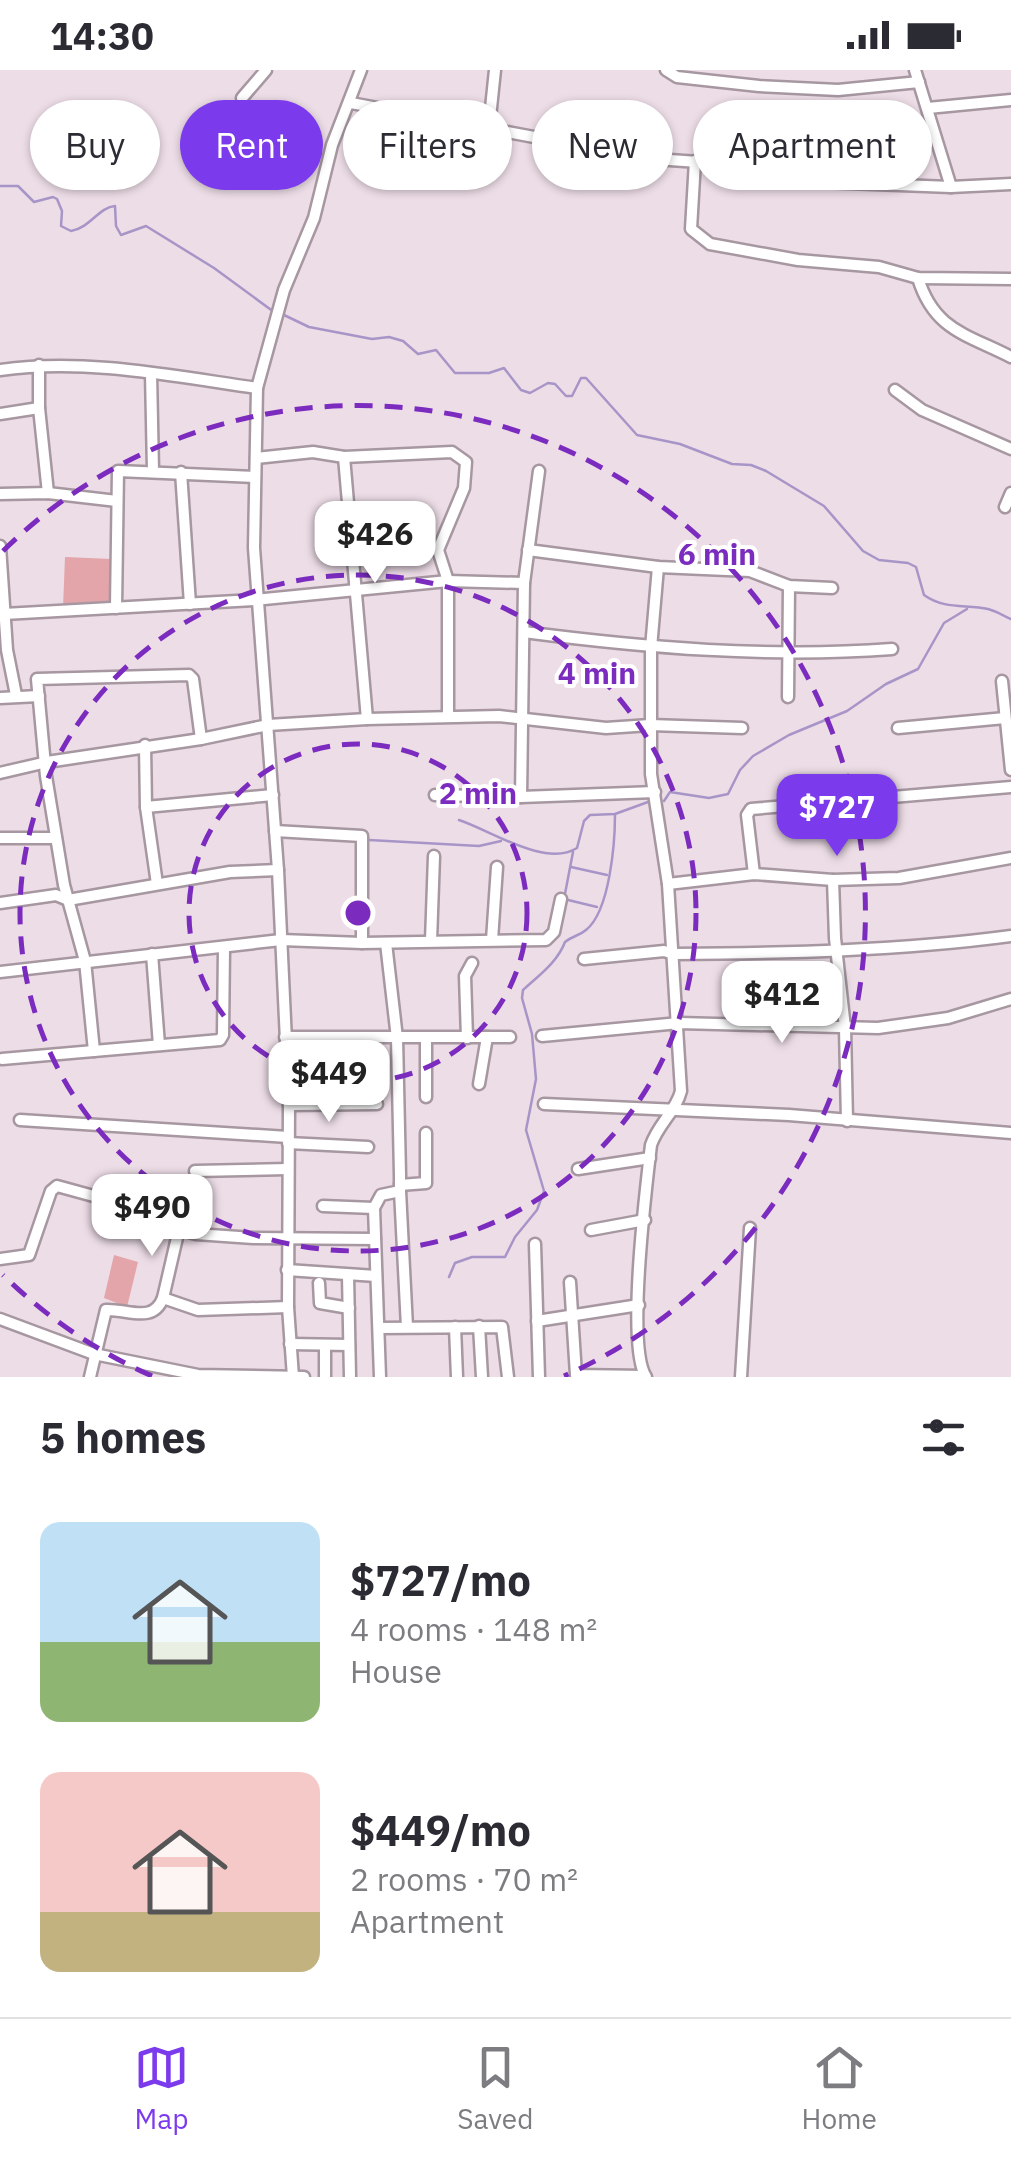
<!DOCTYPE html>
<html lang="en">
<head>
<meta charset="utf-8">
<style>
	:root { --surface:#fff; --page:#f7f7f7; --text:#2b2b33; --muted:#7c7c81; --line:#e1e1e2; --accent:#7c3aed }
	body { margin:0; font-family:"IBM Plex Sans",sans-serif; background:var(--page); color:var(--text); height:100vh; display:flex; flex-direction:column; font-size:38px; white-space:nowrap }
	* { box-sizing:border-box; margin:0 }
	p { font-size:32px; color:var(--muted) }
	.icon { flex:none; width:55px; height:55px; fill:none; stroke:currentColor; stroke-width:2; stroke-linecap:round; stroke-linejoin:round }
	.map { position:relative; height:1307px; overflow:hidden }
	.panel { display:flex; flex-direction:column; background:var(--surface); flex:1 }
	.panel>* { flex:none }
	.hud { position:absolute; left:30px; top:30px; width:952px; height:90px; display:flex; gap:20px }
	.price { position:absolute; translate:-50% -85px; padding:0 22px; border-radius:20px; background:#fff; color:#222; font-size:32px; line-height:65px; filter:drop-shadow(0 2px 5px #0008) }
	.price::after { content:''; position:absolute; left:50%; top:60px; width:30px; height:22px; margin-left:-15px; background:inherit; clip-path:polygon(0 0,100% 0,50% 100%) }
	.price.on { background:var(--accent); color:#fff }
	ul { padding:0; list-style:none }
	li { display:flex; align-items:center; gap:30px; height:250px; padding:0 40px }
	li span { display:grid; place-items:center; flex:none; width:280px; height:200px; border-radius:20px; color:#555 }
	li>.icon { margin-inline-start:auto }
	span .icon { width:120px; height:120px; fill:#fffc; stroke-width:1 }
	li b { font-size:42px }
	h2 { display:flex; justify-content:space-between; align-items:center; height:120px; padding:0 40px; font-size:42px }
	.tag { padding:0 35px; border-radius:45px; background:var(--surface); box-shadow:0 2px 8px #0004; font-size:35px; line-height:90px }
	.tag.on { background:var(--accent); color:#fff }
	.status { display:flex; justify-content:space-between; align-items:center; height:70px; padding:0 50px; background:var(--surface); direction:ltr }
	.status svg { height:28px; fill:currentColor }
	.menu { display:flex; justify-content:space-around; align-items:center; height:140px; border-top:2px solid var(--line); background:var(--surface); font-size:28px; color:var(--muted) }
	.menu a { display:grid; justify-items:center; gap:5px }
	.menu .on { color:var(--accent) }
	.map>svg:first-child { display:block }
	.green { fill:#e3a5a9 }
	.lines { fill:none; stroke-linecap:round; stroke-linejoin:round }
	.stream { stroke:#a895c7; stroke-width:2.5 }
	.minor-casing { stroke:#a697a1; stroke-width:15 }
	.minor { stroke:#fff; stroke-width:10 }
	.ring { fill:none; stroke:#7b2cbf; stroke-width:5; stroke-dasharray:18 12 }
	.centre { fill:#7b2cbf; stroke:#fff; stroke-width:5 }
	.ring-label { font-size:30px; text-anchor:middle; font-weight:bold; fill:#7b2cbf; stroke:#fff; stroke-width:8; stroke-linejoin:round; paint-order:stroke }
</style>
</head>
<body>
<div class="status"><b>14:30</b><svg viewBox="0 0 49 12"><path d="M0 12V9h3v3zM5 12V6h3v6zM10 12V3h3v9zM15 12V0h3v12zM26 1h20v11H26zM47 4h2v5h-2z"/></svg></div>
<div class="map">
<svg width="1011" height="1307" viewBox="0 0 1011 1307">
	<rect width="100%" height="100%" fill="#eddde7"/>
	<g class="green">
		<polygon points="65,487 112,489 116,536 63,538"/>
		<polygon points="114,1185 138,1192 127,1237 104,1228"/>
	</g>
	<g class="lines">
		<g class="stream">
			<path d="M0,116H18L34,132L53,127L57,129L62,141L61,156L71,161C90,158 99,137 115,136L116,156L121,165L146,156L214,198L274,242"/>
			<path d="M284,245L309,257L372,269L389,267L403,271L418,284L436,280L455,303H489L504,298L521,320L530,323L548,313L555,314L566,326H572L581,308H586L637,365L680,374L732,394L751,395L766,401L824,436L863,481L879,490L908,493L916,497L924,525C945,540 966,534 988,539C996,541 1004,546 1011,549"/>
			<polyline points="664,731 670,722 709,728 728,724 740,700 753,686 789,665 847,641 886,614 918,599 944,553 967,539"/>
			<path d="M459,750C490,760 545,798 577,778L584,751L590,745L615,744L648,732"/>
			<polyline points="369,770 479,776 501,771"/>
			<polyline points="573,782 564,829 597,837"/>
			<polyline points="571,797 607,805"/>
			<path d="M449,1207L455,1193L472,1187H505L515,1167L537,1140L544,1121L526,1060L536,1009L532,964L522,928L523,920C538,906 557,893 565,872C572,866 579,866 586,860C610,841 615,772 615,744"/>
		</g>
		<g class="minor-casing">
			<g id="minor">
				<polyline points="666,0 677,7 759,16 838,20 919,12"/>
				<polyline points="915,0 951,117"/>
				<polyline points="242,28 266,0"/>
				<polyline points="351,33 534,67 591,70 614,75 641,88 756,96 821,112 951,117 1011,114"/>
				<polyline points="928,38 1011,30"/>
				<polyline points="489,57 495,0"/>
				<polyline points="695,91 691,159 710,174 798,190 879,197 918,208 1011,209"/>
				<path d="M918,208C934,260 966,264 1011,287"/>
				<polyline points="39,295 39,338 48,423"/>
				<path d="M0,300C86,288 172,306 257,318"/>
				<polyline points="151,303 153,401"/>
				<polyline points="895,320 922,340 1011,379"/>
				<polyline points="0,344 39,338"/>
				<polyline points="344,387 367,649"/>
				<polyline points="256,388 313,382 344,387 452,382 466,392 464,418 438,480 448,511 448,646"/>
				<polyline points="181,402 190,534"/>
				<polyline points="0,424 48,423 117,431"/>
				<polyline points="1005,437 1011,423"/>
				<polyline points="0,476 7,580 16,625"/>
				<polyline points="528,480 658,497 750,501 789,516 832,518"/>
				<polyline points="116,538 118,401 255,407"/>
				<polyline points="4,544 254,530 448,511 524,513"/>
				<path d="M524,562C647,578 769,588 892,579"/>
				<polyline points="1002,611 1011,700"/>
				<polyline points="788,627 789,516"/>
				<polyline points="0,628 39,626"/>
				<polyline points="898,658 1005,648"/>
				<polyline points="145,675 146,737 157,814"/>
				<polyline points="0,703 47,692 201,669 268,655 367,649 499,646 606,658 650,655 742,658"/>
				<polyline points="435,725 521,727 655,722"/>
				<polyline points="521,727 524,513 539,401"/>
				<polyline points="146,737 273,725"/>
				<polyline points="275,761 362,766 362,873"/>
				<polyline points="0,768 56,768"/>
				<polyline points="754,804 747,745 751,739 1011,717"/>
				<polyline points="833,810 835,868 845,958 847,1051"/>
				<polyline points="668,814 754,804 833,810 899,808 1011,788"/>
				<polyline points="0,833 56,825 68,830 230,802 278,800"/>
				<polyline points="492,870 497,797"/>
				<polyline points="431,871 434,786"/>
				<polyline points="152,884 159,975"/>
				<path d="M584,889L664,881L674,884C788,883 899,881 1011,866"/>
				<polyline points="0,902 281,870 362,873 546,870 554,862 561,829"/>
				<polyline points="542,966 679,953 878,958 948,948 1011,929"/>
				<polyline points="285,967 510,967"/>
				<polyline points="426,968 426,1027"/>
				<polyline points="467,968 465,906 472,893"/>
				<polyline points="94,981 85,891 64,815 46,706 37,609 189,605 193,609 201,669"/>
				<polyline points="2,989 220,970 223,965 224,878"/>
				<polyline points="479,1014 487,967"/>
				<polyline points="544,1034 789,1045 1011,1063"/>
				<polyline points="289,1035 377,1034"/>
				<polyline points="20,1050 288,1067"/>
				<polyline points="288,1073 368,1077"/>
				<polyline points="578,1099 650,1088"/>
				<polyline points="195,1101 288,1099"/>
				<polyline points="400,1115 426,1113 426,1063"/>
				<polyline points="400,1121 407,1257"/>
				<polyline points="323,1136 374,1138"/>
				<polyline points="591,1160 645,1150"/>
				<polyline points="535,1174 539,1307"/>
				<polyline points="0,1189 29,1185 51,1121 57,1116 152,1142 179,1159 196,1164 253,1168 375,1169"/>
				<polyline points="287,1200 376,1206"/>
				<polyline points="348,1205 350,1307"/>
				<polyline points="570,1212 576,1305 645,1306"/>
				<polyline points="319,1213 320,1233 349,1238"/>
				<polyline points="163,1228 179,1159"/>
				<polyline points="0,1249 94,1284 198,1305 304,1307"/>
				<polyline points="537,1251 639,1235"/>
				<polyline points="479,1256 482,1307"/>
				<polyline points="455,1257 457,1307"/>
				<polyline points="379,1258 502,1257 508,1307"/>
				<polyline points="290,1274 349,1275"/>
				<polyline points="325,1276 325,1307"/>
				<path d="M90,1307L106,1240C128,1239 153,1254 163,1228L198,1240L288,1237"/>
				<polyline points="293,1307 288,1237 289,1035 278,800 254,478 257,318 284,220 314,148 332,75 361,0"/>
				<polyline points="380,1307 374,1138 381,1125 400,1121 400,1105 397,968 386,873"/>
				<path d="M646,1307C626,1276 646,1118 651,1075C658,1054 676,1041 681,1021L668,814L651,704V578L658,497"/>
				<polyline points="741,1307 750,1158"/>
			</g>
		</g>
		<use href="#minor" class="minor"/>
	</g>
	<g class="ring">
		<circle cx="358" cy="843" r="169"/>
		<circle cx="358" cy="843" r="338"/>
		<path d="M152 1306A507 507 0 0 1 3 1205M3 481A507 507 0 1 1 564 1306"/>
	</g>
	<circle cx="358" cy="843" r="15" class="centre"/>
	<g class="ring-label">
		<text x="717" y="495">6 min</text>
		<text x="597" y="614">4 min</text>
		<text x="478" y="734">2 min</text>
	</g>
</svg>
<b class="price" style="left:375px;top:516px">$426</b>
<b class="price on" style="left:837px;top:789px">$727</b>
<b class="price" style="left:782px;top:976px">$412</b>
<b class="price" style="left:329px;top:1055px">$449</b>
<b class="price" style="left:152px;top:1189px">$490</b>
<div class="hud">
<a class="tag">Buy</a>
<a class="tag on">Rent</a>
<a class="tag">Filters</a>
<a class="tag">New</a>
<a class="tag">Apartment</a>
</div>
</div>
<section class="panel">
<h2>5 homes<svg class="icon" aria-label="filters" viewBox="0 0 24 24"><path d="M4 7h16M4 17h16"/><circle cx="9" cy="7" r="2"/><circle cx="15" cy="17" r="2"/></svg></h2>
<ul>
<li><span style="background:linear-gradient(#bfe0f5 60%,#8fb573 0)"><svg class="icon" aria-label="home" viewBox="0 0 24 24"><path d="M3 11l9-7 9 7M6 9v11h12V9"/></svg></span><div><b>$727/mo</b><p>4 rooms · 148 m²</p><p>House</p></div></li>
<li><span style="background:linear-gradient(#f6c9c9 70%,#c2b280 0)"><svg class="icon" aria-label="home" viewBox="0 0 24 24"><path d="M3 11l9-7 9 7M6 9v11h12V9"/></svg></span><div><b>$449/mo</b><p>2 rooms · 70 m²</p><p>Apartment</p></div></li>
</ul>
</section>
<nav class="menu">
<a class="on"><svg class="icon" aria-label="map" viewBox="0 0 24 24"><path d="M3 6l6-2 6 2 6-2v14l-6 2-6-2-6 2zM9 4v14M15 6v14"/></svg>Map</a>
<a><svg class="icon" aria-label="saved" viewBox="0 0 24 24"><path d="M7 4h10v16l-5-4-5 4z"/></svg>Saved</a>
<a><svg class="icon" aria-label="home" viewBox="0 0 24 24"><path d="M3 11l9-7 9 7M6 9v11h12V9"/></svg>Home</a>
</nav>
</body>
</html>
